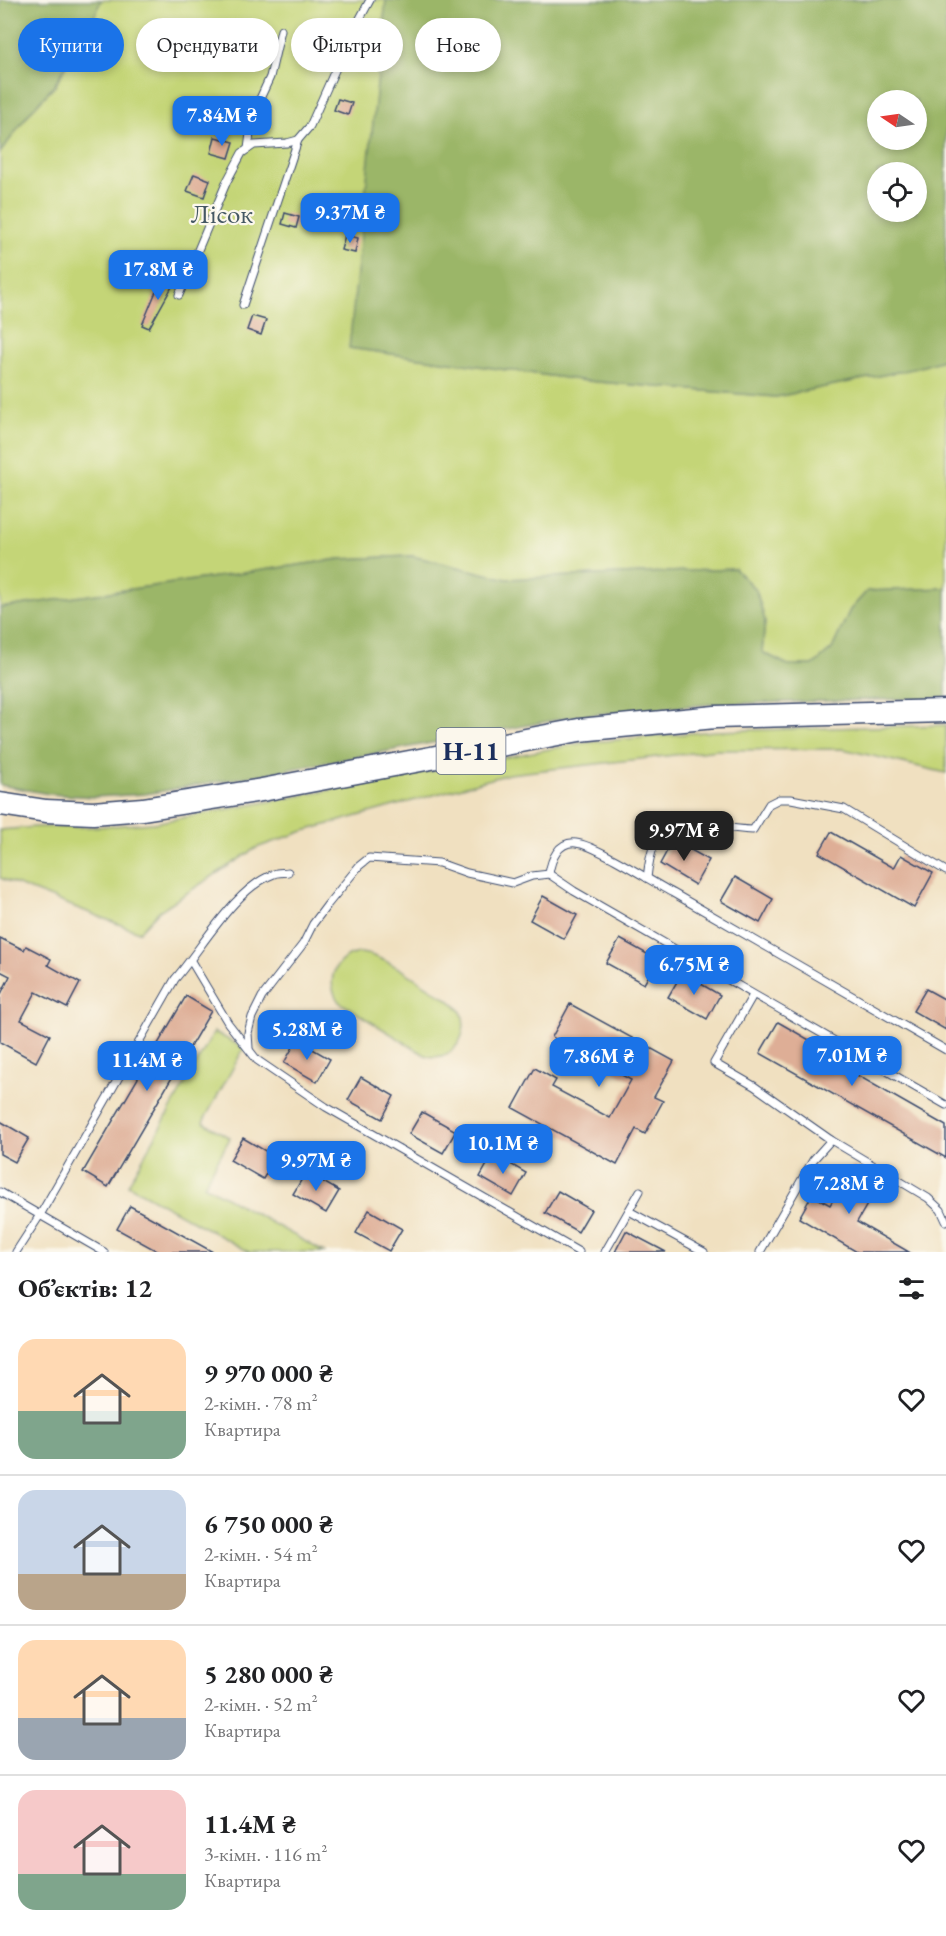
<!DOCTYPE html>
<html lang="uk">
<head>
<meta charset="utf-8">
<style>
	:root { --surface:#fff; --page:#f6f6f6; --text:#202124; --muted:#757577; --line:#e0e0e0; --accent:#1a73e8 }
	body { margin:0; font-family:"EB Garamond",serif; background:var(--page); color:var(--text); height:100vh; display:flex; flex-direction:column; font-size:22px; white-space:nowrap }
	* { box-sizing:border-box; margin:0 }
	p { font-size:20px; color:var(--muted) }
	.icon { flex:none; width:33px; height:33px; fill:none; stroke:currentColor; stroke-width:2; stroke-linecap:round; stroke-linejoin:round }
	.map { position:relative; height:1252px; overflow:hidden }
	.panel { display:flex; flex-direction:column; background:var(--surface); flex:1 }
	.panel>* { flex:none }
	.guide { position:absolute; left:18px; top:18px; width:600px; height:54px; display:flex; gap:12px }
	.needle { width:39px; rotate:283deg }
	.fabs { position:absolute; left:867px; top:90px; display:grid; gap:12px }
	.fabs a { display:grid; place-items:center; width:60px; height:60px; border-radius:50%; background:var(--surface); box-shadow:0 3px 9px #0003; font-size:30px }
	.price { position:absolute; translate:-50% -51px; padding:0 14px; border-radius:12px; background:var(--accent); color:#fff; font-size:20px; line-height:39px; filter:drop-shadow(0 2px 3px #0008) }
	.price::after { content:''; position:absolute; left:50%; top:36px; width:18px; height:14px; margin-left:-9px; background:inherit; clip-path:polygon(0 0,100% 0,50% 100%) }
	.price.current { background:#222; color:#fff }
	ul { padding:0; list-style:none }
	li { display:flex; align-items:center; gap:18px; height:150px; padding:0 18px }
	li+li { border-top:2px solid var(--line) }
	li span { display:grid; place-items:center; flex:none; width:168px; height:120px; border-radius:18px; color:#555 }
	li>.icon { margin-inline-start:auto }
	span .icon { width:72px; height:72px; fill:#fffc; stroke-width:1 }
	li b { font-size:26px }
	h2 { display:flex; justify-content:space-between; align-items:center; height:72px; padding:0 18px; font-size:26px }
	.chip { padding:0 21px; border-radius:27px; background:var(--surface); box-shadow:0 3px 9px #0003; font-size:21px; line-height:54px }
	.chip.current { background:var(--accent); color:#fff }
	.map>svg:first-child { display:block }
	.green { fill:#c4d577; stroke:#70826a; stroke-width:1.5 }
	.forest { fill:#9bb668; stroke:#5b7263; stroke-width:1.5; fill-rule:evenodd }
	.building { fill:#deae96 }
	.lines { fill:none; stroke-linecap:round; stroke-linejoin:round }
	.lane-casing { stroke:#3b4a6d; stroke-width:9 }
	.primary-casing { stroke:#3b4a6d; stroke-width:25 }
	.lane { stroke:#fff; stroke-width:7 }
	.primary { stroke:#fff; stroke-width:22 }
	.labels { text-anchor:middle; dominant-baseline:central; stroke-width:4.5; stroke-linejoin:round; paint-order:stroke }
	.shield { fill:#fbf7ec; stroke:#5e6b89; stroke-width:1.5 }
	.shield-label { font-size:26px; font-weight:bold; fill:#1b2f5e }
	.park-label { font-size:27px; fill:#455864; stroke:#fbf7ec }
</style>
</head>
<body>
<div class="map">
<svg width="946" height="1252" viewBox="0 0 946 1252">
	<rect width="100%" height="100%" fill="#fbf7ec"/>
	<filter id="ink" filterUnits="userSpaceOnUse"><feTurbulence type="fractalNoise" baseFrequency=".0167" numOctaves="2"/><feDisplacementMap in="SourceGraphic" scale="12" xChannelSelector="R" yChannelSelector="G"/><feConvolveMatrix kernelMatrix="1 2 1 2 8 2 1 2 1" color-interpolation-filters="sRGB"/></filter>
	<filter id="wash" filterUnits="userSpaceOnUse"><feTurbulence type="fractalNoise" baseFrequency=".008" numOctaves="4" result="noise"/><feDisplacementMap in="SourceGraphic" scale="24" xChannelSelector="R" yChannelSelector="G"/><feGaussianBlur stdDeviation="1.35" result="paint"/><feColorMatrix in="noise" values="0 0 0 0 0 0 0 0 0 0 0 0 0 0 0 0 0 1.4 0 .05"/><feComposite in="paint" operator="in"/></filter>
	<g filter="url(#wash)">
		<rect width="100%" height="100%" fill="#f0e0c0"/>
		<g class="green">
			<polygon points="101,0 386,0 350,348 587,381 776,397 917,368 946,359 946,588 867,591 850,610 832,649 813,665 788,665 762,652 765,621 756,590 735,569 507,579 412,556 340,559 0,608 0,153 30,112 55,86 95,15"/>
			<polygon points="946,725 946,773 843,749 718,750 509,774 304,831 256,848 159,911 139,932 0,878 0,830 35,827 94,827 154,823 582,743 715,731"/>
			<path d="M361,953C387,956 425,986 449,1000C454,1004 460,1008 462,1014C470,1038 449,1064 425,1055L339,1002C324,981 335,955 361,953Z"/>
			<polygon points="214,1032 244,1048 203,1122 230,1138 204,1185 324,1252 249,1252 128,1185"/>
		</g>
		<g class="forest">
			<polygon points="0,0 101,0 95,15 54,86 30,112 0,153"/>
			<path d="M386,0H946V359L917,368L776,397L587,381L349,348ZM916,100V140H878V100ZM916,172V212H878V172Z"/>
			<polygon points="412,556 507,579 735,569 756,590 765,621 762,652 788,665 813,665 832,649 850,610 867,591 946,588 946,698 714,704 577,716 264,774 145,794 94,797 49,794 0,785 0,608 340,559"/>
		</g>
		<g id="blocks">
			<g class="building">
				<polygon points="232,99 244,103 239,117 226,113"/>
				<polygon points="338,99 352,103 348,115 334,110"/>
				<polygon points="215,137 234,142 229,158 211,153"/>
				<polygon points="194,174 210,180 204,197 187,191"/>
				<polygon points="285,213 299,217 296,228 282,224"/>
				<polygon points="345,235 358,238 355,253 341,250"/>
				<polygon points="162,277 174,283 149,328 142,325"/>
				<polygon points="252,316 266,320 261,335 247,330"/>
				<polygon points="831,832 894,868 901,855 933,873 914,908 819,853"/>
				<polygon points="673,840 709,860 695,885 660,864"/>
				<polygon points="735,877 773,899 760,923 721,901"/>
				<polygon points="543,896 577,915 564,939 530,920"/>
				<polygon points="0,938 24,950 26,946 51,959 48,965 80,983 67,1008 36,992 21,1020 50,1035 36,1062 0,1042 0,996 10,976 0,971"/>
				<polygon points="620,939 658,960 644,984 606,963"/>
				<polygon points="682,973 720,995 707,1019 668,997"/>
				<polygon points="926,989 946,1000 946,1030 913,1011"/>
				<polygon points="186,996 211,1011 108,1187 83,1172"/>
				<polygon points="570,1004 674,1061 654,1097 663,1101 645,1134 636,1129 617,1165 513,1108 535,1068 556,1080 552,1087 610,1118 631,1080 552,1037"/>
				<polygon points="778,1022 858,1068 855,1074 946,1126 946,1158 760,1053"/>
				<polygon points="297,1040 330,1059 317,1082 284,1063"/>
				<polygon points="361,1077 394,1096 382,1119 348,1100"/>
				<polygon points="422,1112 456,1131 443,1153 409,1134"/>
				<polygon points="0,1121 29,1138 15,1162 0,1154"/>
				<polygon points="243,1138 276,1157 263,1179 230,1160"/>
				<polygon points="493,1154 526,1173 513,1196 480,1177"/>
				<polygon points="853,1166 880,1182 857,1222 909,1252 857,1252 799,1218 812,1195 830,1205"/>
				<polygon points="306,1172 339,1191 326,1213 293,1194"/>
				<polygon points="558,1191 591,1210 578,1232 545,1213"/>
				<polygon points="130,1206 213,1252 159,1252 117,1229"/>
				<polygon points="369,1210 402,1229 389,1251 356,1233"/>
				<polygon points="626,1231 666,1252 615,1252"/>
			</g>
		</g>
	</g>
	<g filter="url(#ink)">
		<use href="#blocks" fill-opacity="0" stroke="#3b4a6d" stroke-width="1.5"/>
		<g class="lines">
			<g class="lane-casing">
				<g id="lane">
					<polyline points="248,149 251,126 258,103 270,77 281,30"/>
					<polyline points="179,295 227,181 242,153 254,145 287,143 298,140 310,126 349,39 370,0"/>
					<polyline points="243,305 298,140"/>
					<path d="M549,874C551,860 558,841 576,843C596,845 652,882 673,893C764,946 855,998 946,1050"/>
					<path d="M647,878C656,794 694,828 753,830L769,804L779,799H791L844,809L946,871"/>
					<polyline points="191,961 228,1023 257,1060 326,1107 579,1252"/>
					<polyline points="753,995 714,1063 754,1086 831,1140 813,1160 760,1252"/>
					<polyline points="249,1048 248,1033 252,1017 262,997 303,944 313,924 328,904 359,866 369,858 439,863 467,873 513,883 532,876 549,874 574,891 946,1105"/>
					<polyline points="831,1140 928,1198 941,1210 946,1221"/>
					<polyline points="0,1192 104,1252"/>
					<polyline points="629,1211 704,1252"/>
					<path d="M16,1252L40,1215L175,979C202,948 235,888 274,874C278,872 284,873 288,872"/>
					<polyline points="605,1252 640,1191"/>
				</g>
			</g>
			<g class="primary-casing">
				<polyline id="primary" points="0,804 46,811 93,813 143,809 262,790 579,730 715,717 946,711"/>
			</g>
			<use href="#lane" class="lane"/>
			<use href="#primary" class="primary"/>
		</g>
	</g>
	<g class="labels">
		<rect class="shield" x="436.5" y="728" width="69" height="46" rx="4.5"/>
		<g class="shield-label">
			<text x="471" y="751">Н-11</text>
		</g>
		<g class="park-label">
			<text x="222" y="213">Лісок</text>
		</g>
	</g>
</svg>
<div class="fabs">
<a><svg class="needle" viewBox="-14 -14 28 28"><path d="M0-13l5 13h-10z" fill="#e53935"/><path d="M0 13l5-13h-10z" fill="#757577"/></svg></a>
<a><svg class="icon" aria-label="locate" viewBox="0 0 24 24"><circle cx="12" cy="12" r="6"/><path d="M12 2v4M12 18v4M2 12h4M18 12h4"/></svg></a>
</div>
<b class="price" style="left:222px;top:147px">7.84M ₴</b>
<b class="price" style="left:350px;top:244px">9.37M ₴</b>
<b class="price" style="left:158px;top:301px">17.8M ₴</b>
<b class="price current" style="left:684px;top:862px">9.97M ₴</b>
<b class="price" style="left:694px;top:996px">6.75M ₴</b>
<b class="price" style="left:307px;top:1061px">5.28M ₴</b>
<b class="price" style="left:852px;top:1087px">7.01M ₴</b>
<b class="price" style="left:599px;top:1088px">7.86M ₴</b>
<b class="price" style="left:147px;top:1092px">11.4M ₴</b>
<b class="price" style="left:503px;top:1175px">10.1M ₴</b>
<b class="price" style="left:316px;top:1192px">9.97M ₴</b>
<b class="price" style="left:849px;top:1215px">7.28M ₴</b>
<div class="guide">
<a class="chip current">Купити</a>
<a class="chip">Орендувати</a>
<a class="chip">Фільтри</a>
<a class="chip">Нове</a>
</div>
</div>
<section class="panel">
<h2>Об’єктів: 12<svg class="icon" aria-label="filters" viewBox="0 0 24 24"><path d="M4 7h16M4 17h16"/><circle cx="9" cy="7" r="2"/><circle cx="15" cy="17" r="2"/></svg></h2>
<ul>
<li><span style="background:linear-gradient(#ffd9b3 60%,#7fa58c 0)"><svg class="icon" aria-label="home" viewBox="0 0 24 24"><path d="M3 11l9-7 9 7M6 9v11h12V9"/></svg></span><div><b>9 970 000 ₴</b><p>2-кімн. · 78 m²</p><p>Квартира</p></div><svg class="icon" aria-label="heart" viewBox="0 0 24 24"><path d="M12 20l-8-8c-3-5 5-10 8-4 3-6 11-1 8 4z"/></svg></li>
<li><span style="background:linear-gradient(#c9d6e8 70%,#b9a48a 0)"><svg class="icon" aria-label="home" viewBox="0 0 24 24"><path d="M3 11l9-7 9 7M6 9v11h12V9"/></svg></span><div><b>6 750 000 ₴</b><p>2-кімн. · 54 m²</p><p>Квартира</p></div><svg class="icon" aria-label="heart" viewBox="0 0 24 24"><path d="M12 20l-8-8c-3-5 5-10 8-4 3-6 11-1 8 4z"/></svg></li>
<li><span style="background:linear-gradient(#ffd9b3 65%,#9aa5b1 0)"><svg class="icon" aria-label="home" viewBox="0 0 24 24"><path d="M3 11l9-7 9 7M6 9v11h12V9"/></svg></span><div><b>5 280 000 ₴</b><p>2-кімн. · 52 m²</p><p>Квартира</p></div><svg class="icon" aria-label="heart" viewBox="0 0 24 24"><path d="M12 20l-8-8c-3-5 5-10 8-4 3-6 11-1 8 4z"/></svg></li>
<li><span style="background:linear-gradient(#f6c9c9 70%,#7fa58c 0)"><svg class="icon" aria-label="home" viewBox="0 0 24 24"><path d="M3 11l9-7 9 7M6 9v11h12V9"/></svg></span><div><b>11.4M ₴</b><p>3-кімн. · 116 m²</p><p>Квартира</p></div><svg class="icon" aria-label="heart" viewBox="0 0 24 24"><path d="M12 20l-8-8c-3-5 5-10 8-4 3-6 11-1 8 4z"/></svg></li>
</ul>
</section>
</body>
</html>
